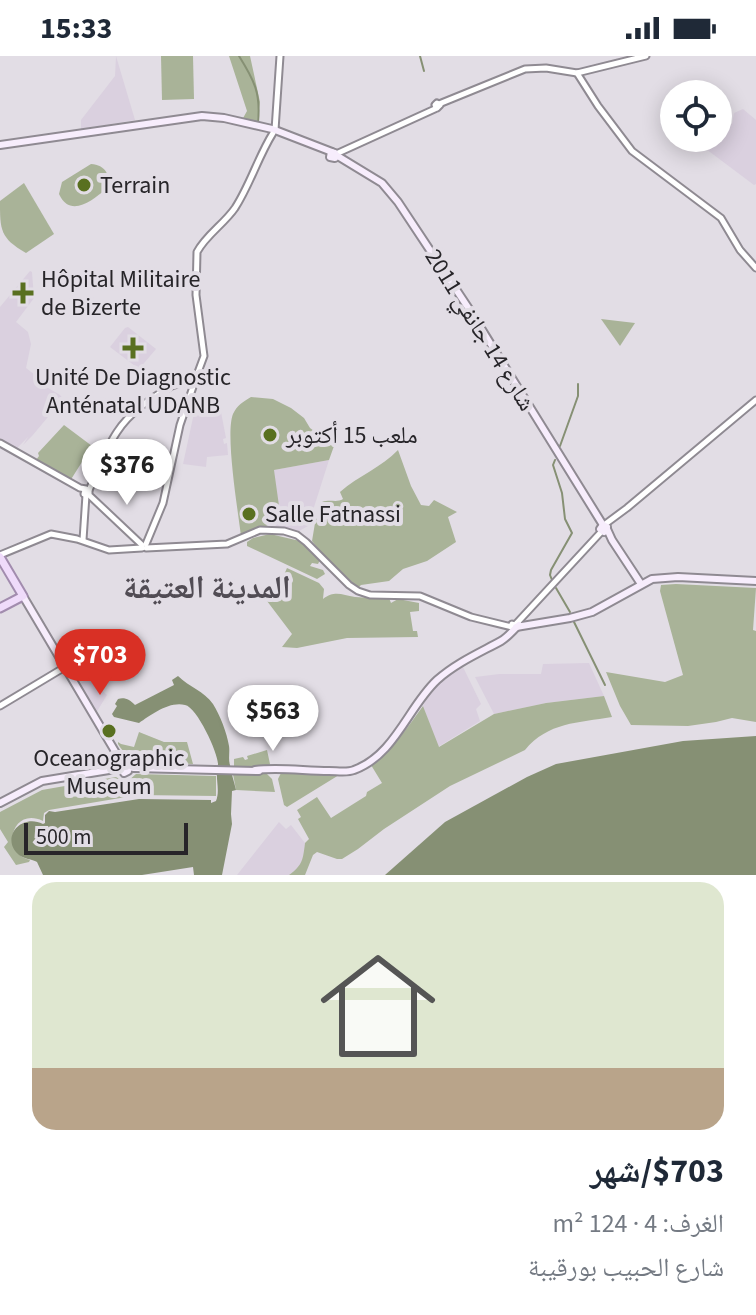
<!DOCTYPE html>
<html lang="ar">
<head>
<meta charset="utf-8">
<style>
	:root { --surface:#fff; --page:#f6f6f7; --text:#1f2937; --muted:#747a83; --accent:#d93025 }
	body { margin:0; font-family:"Source Sans 3","Noto Naskh Arabic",sans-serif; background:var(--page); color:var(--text); direction:rtl; height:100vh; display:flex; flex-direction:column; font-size:30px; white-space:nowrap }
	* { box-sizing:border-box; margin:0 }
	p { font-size:26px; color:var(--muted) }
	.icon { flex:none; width:44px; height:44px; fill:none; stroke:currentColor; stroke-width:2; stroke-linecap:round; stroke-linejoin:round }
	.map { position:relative; height:819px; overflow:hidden; direction:ltr }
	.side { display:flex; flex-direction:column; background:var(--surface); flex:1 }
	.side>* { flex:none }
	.controls { position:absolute; left:660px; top:24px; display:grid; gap:16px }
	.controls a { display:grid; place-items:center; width:72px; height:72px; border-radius:50%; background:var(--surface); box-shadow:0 4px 20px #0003; font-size:40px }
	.scale { position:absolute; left:24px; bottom:20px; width:164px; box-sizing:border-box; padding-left:8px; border:4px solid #272529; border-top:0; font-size:22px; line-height:28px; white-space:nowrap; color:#272529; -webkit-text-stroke:6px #e2dde5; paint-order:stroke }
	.price { position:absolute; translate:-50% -68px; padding:0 18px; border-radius:28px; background:#fff; color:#222; font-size:26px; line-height:52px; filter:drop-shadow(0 2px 4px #0008) }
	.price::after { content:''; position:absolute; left:50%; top:48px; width:24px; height:18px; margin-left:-12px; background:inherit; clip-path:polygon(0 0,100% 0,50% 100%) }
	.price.on { background:var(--accent); color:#fff }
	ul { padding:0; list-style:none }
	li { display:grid; align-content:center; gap:16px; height:424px; padding:0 32px }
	li span { display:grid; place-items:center; height:248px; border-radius:24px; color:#555 }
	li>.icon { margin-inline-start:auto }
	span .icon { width:144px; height:144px; fill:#fffc; stroke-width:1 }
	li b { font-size:34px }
	.status { display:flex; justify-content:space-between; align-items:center; height:56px; padding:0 40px; background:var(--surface); direction:ltr }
	.status svg { height:22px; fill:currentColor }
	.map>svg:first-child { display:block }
	.built { fill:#dad0df }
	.green { fill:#a9b398 }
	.water { fill:#869074 }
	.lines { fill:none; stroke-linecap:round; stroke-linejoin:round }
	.stream { stroke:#869074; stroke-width:2 }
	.tertiary-casing { stroke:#8f8a92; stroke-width:9 }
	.secondary-casing { stroke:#8f8a92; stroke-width:10 }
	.primary-casing { stroke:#a28cae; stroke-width:11 }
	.tertiary { stroke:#fff; stroke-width:5 }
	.secondary { stroke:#f7edfc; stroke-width:6 }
	.primary { stroke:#efdbfa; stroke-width:7 }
	.poi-dot { fill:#597020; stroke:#e2dde5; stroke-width:3 }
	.labels { text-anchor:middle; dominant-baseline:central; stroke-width:8; stroke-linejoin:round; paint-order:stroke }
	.poi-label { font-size:24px; fill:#272529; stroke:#e2dde5; text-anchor:start }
	.street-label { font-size:24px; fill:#272529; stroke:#e2dde5 }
	.district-label { font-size:32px; font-weight:bold; fill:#514c54; stroke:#e2dde5 }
</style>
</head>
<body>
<div class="status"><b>15:33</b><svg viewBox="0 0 49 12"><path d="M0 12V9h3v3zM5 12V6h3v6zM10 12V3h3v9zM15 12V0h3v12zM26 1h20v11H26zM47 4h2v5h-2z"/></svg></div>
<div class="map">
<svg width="756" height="819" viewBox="0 0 756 819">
	<rect width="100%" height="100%" fill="#e2dde5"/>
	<g class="built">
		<polygon points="116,0 135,64 81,73 81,64 115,20"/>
		<polygon points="743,53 756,64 756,128 754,129 694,84 695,82 718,82 718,68 732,68 734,57"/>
		<polygon points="30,215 32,216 34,242 16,266 28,276 31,288 26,312 35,319 33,323 60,339 63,343 32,380 23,389 28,381 17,392 11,392 0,384 0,251"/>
		<polygon points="128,271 156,293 139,313 110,291 125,272"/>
		<polygon points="221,356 226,382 223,383 224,388 227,387 228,399 207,401 206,411 183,408 194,357 202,360"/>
		<polygon points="329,404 308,470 299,475 276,471 274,464 277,459 274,414"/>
		<polygon points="589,607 604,640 546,647 494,658 475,621 499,618 541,618 543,608"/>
		<polygon points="463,611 481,648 476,653 480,665 438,691 423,650 428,639 441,625"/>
		<polygon points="89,622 107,639 96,657 79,628"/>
		<polygon points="279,766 286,773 291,769 305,787 304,801 299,812 289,819 237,819"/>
	</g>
	<g class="green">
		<polygon points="161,0 193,0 194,43 162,44"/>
		<polygon points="229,0 250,0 260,46 257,67 242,64 247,55"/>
		<path d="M91,108C105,109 112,119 106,133C92,145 70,162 59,138L62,126Z"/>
		<path d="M24,127L54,178L26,197C0,182 0,174 0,145Z"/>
		<polygon points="601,263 635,267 620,290"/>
		<path d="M251,341L273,343L291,352L304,362L310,372L334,390L329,404L274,414L280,457L277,459L274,464H270L268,469L241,480C238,455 225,378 233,358C237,349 243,346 251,341Z"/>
		<polygon points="64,369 92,390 70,425 50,414 49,411 37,406 36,404 39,400 38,397"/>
		<path d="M398,394L411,430L421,449L429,450L434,444L457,456L448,461L456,486L427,505L403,513L389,525L361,529L358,532L320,495L312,485L315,467L322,446C330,443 337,447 343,443L340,436C358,420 382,411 398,394Z"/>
		<polygon points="270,478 300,485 320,504 318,508 312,507 310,510 323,514 325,518 317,523 247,490 247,486 253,482"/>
		<path d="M287,512L319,527L324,533L323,543C335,534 342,539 355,541C366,542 377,541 389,542L391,547L398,543L419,547V555L410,556L413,575H417L418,581L347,582L297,592L282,591L292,578L267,545L275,529L279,530Z"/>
		<polygon points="676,528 756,532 753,574 756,575 756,666 732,662 716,666 688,670 631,669 620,650 606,616 665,626 683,619 660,535 661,529"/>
		<path d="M604,640L612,661C578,667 548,666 525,694L450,730L384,773L358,793L342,803H337L317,796L313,799L305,819H289C303,809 303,803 305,787L309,783L298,763L301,761L297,754L317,741L331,762L366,740L367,736L382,727L371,709C393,693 407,672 423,650L439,691L494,658L546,647Z"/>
		<polygon points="308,645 315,657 271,683 263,656 285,646 289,649"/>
		<path d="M139,676L164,686H187L193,708L137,706C130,699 123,697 118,688V686L121,688L134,691Z"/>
		<polygon points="267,694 270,708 265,712 234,712 234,703 243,701 245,704 248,703 247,700"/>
		<polygon points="285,716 338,718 339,719 287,751 284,749 278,723 281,717"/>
		<path d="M136,718L216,720V740L138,739L49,754L44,757L43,765C11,750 0,798 30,804L29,806L16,809L4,791L8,786L0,773V756L42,734L116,721L121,724L128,725Z"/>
		<polygon points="233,718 267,718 272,723 275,736 236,734"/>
	</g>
	<g class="water">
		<path d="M178,620C189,631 204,635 213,648C220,659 227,677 229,690C230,696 228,703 230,709C231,717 234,725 236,734L232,735L231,758L232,768L222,819H194L193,811L142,819H43L37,806C32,803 24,803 19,799C0,783 20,757 43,768L45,767V759L49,755L55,756L139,743L211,744V747L216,745C220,735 216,725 217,714C217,712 218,710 218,708C218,697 197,651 185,649C169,645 151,659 139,667L114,661L112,658L117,650L115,648L118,643C125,641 130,644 135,649L174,629L172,624Z"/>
		<polygon points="756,680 756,819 385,819 445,766 527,721 556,708 683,685"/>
	</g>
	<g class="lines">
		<g class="stream">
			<path d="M239,0C254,24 261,37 258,66"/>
			<polyline points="420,0 424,15"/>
			<polyline points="560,390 578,340 578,328"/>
			<polyline points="552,524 550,519 551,514 572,477 565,463 562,437 553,409 555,404"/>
			<polyline points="556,532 570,556"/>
			<polyline points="574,566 605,629"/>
		</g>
		<g class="tertiary-casing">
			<g id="tertiary">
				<polyline points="577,17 598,50 632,95 721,162 740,194 756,212"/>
				<polyline points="439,48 525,13 546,12 577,17 646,0"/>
				<polyline points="275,74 280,0"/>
				<polyline points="336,98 437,52 435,49 437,47 440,49 437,52"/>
				<path d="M197,319L204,300L196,239L197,196C206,179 224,168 235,152C250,129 258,101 273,77"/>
				<polyline points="0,387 80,432 86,433"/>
				<path d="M89,434C98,415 105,394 117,376C130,356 150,343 170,331C178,326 186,328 193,324"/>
				<polyline points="89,439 84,438 85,434 89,434 89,439 142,489"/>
				<polyline points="604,469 627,452 756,344"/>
				<polyline points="83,484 86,439"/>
				<polyline points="146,488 163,447 180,369 195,325"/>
				<polyline points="146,492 227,488 260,474 284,475 297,479 306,486 349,529 358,535 370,539 420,540 471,561 512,571"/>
				<polyline points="0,499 51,478 77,483 109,494 142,492"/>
				<polyline points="512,568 515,569 602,475"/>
				<polyline points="0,650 65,611"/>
			</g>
		</g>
		<g class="secondary-casing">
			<g id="secondary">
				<polyline points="275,74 332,96"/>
				<polyline points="0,89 202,60 224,62 272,73"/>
				<polygon points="331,96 335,97 335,102 330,101"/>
				<polyline points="336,99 382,127 398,146 469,253 603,469"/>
				<polygon points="603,469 607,471 604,476 600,473"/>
				<polyline points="607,473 612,484 641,528"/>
				<polyline points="23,540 119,702 122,711"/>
				<polyline points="516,571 570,562 592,556 652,523 678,521 756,525"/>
				<polygon points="126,709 128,715 124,717 121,712"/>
				<polyline points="128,711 134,712 259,715"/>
				<path d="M255,714C280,711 305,715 329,715C337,715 347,717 354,714C395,699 408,651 437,624C456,607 479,597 501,585C508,581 513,574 519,569"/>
				<polyline points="0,747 42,725 121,712"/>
			</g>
		</g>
		<g class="primary-casing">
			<polyline id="primary" points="0,501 23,540 0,552"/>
		</g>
		<use href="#tertiary" class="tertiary"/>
		<use href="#secondary" class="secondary"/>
		<use href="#primary" class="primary"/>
	</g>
	<g class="poi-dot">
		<circle cx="84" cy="129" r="8"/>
		<path d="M19 225h8v8h8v8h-8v8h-8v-8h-8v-8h8z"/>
		<path d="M129 280h8v8h8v8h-8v8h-8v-8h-8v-8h8z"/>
		<circle cx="270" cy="379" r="8"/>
		<circle cx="249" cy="458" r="8"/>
		<circle cx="109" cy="675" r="8"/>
	</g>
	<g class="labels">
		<g class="poi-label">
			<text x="100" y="129">Terrain</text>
			<text x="41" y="223">Hôpital Militaire<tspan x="41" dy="28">de Bizerte</tspan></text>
			<text x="133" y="321" text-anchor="middle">Unité De Diagnostic<tspan x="133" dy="28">Anténatal UDANB</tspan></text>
			<text x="286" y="379">ملعب 15 أكتوبر</text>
			<text x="265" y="458">Salle Fatnassi</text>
			<text x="109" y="702" text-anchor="middle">Oceanographic<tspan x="109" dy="28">Museum</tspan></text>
		</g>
		<g class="street-label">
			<text transform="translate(480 274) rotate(58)">شارع 14 جانفي 2011</text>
		</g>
		<g class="district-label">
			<text x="207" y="532">المدينة العتيقة</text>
		</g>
	</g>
</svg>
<div class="controls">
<a><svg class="icon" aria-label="locate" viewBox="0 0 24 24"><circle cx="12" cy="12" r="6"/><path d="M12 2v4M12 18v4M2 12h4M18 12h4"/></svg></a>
</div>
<div class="scale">500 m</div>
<b class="price" style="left:127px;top:451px">$376</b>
<b class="price on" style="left:100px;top:641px">$703</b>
<b class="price" style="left:273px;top:697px">$563</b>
</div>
<section class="side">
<ul>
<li><span style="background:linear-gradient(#dfe7d0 75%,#b9a48a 0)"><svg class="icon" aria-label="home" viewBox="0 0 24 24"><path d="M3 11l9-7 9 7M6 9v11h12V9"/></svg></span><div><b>$703/شهر</b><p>الغرف: 4 · 124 m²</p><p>شارع الحبيب بورقيبة</p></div></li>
</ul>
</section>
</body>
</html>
